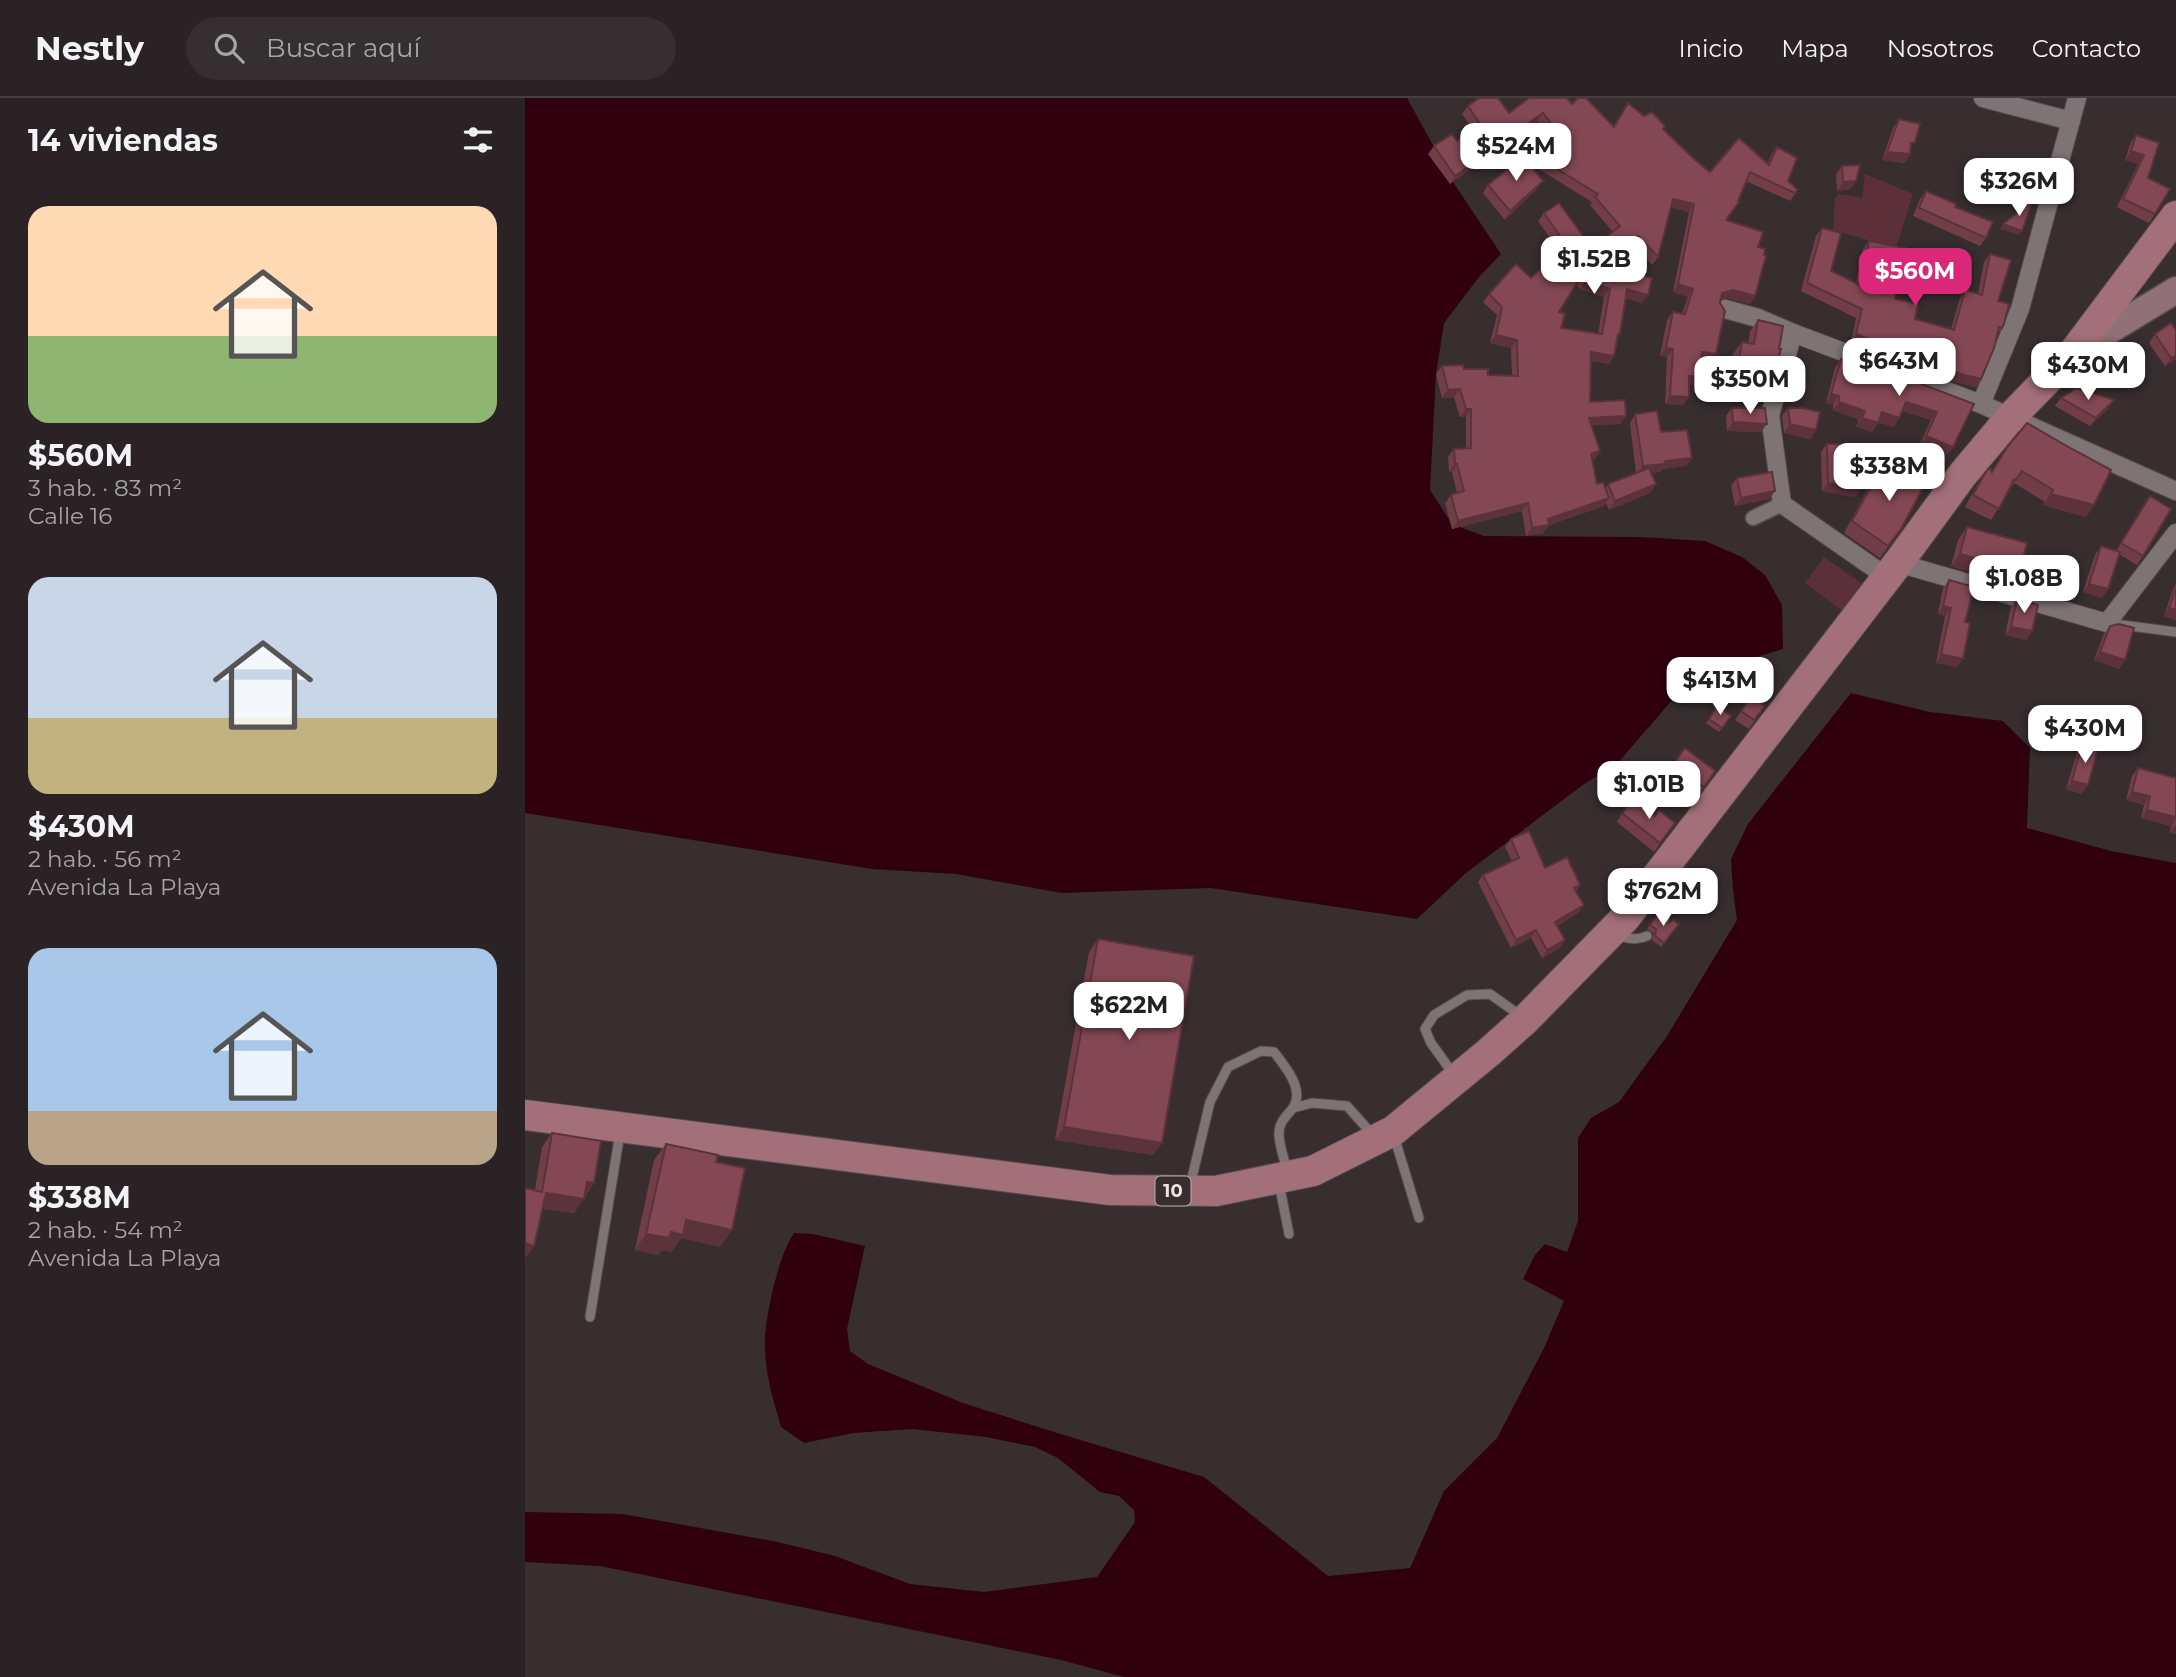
<!DOCTYPE html>
<html lang="es">
<head>
<meta charset="utf-8">
<style>
	:root { --surface:#2a2224; --page:#362f31; --text:#f1f3f6; --muted:#a5a4a6; --line:#463f41; --accent:#db2777 }
	body { margin:0; font-family:Montserrat,sans-serif; background:var(--page); color:var(--text); height:100vh; display:flex; flex-direction:column; font-size:26px; white-space:nowrap }
	* { box-sizing:border-box; margin:0 }
	p { font-size:23px; color:var(--muted) }
	.icon { flex:none; width:38px; height:38px; fill:none; stroke:currentColor; stroke-width:2; stroke-linecap:round; stroke-linejoin:round }
	.map { position:relative; flex:1; overflow:hidden }
	.side { display:flex; flex-direction:column; background:var(--surface); width:525px }
	.side>* { flex:none }
	.price { position:absolute; translate:-50% -60px; padding:0 16px; border-radius:14px; background:#fff; color:#222; font-size:23px; line-height:46px; filter:drop-shadow(0 2px 4px #0008) }
	.price::after { content:''; position:absolute; left:50%; top:42px; width:21px; height:16px; margin-left:-10px; background:inherit; clip-path:polygon(0 0,100% 0,50% 100%) }
	.price.active { background:var(--accent); color:#fff }
	ul { padding:0; list-style:none }
	li { display:grid; align-content:center; gap:14px; height:371px; padding:0 28px }
	li span { display:grid; place-items:center; height:217px; border-radius:21px; color:#555 }
	li>.icon { margin-inline-start:auto }
	span .icon { width:126px; height:126px; fill:#fffc; stroke-width:1 }
	li b { font-size:30px }
	h2 { display:flex; justify-content:space-between; align-items:center; height:84px; padding:0 28px; font-size:30px }
	header { display:flex; align-items:center; gap:42px; box-sizing:border-box; height:98px; padding:0 35px; background:var(--surface); border-bottom:2px solid var(--line) }
	header strong { font-size:33px }
	nav { display:flex; gap:38px; margin-inline-start:auto; font-size:24px }
	.search { width:490px; height:63px; background:var(--page); display:flex; align-items:center; gap:18px; box-sizing:border-box; padding:0 24px; border-radius:38px; color:var(--muted); font-size:26px }
	main { display:flex; flex:1; min-height:0 }
	.map>svg:first-child { display:block }
	.green { fill:#5c3039 }
	.water { fill:#30000f }
	.lines { fill:none; stroke-linecap:round; stroke-linejoin:round }
	.service-casing { stroke:#544c4d; stroke-width:11 }
	.pedestrian-casing { stroke:#544c4d; stroke-width:17 }
	.minor-casing { stroke:#544c4d; stroke-width:20 }
	.secondary-casing { stroke:#544c4d; stroke-width:29 }
	.primary-casing { stroke:#544c4d; stroke-width:32 }
	.service { stroke:#7e7375; stroke-width:9 }
	.pedestrian { stroke:#7e7375; stroke-width:14 }
	.minor { stroke:#7e7375; stroke-width:18 }
	.secondary { stroke:#907177; stroke-width:26 }
	.primary { stroke:#a36f79; stroke-width:30 }
	.wall { fill:#713e48; fill-rule:evenodd }
	.shaded-wall { fill:#5c323b }
	.building { fill:#834854; stroke:#5c323b; stroke-width:2; fill-rule:evenodd }
	.labels { text-anchor:middle; dominant-baseline:central; stroke-width:5; stroke-linejoin:round; paint-order:stroke }
	.shield { fill:#382e30; stroke:#b5adaf; stroke-width:2 }
	.shield-label { font-size:18px; font-weight:bold; fill:#eae4e5 }
</style>
</head>
<body>
<header>
<strong>Nestly</strong>
<div class="search"><svg class="icon" aria-label="search" viewBox="0 0 24 24"><circle cx="10" cy="10" r="6"/><path d="M15 15l6 6"/></svg>Buscar aquí</div>
<nav><a>Inicio</a><a>Mapa</a><a>Nosotros</a><a>Contacto</a></nav>
</header>
<main>
<section class="side">
<h2>14 viviendas<svg class="icon" aria-label="filters" viewBox="0 0 24 24"><path d="M4 7h16M4 17h16"/><circle cx="9" cy="7" r="2"/><circle cx="15" cy="17" r="2"/></svg></h2>
<ul>
<li><span style="background:linear-gradient(#ffd9b3 60%,#8fb573 0)"><svg class="icon" aria-label="home" viewBox="0 0 24 24"><path d="M3 11l9-7 9 7M6 9v11h12V9"/></svg></span><div><b>$560M</b><p>3 hab. · 83 m²</p><p>Calle 16</p></div></li>
<li><span style="background:linear-gradient(#c9d6e8 65%,#c2b280 0)"><svg class="icon" aria-label="home" viewBox="0 0 24 24"><path d="M3 11l9-7 9 7M6 9v11h12V9"/></svg></span><div><b>$430M</b><p>2 hab. · 56 m²</p><p>Avenida La Playa</p></div></li>
<li><span style="background:linear-gradient(#a9c7e8 75%,#b9a48a 0)"><svg class="icon" aria-label="home" viewBox="0 0 24 24"><path d="M3 11l9-7 9 7M6 9v11h12V9"/></svg></span><div><b>$338M</b><p>2 hab. · 54 m²</p><p>Avenida La Playa</p></div></li>
</ul>
</section>
<div class="map">
<svg width="1651" height="1579" viewBox="0 0 1651 1579">
	<rect width="100%" height="100%" fill="#382e30"/>
	<g class="green">
		<polygon points="1340,76 1388,96 1371,150 1308,132 1310,101 1313,96 1337,100"/>
		<polygon points="1299,459 1340,488 1322,516 1280,485"/>
	</g>
	<g class="water">
		<polygon points="0,0 882,0 930,87 976,156 954,179 919,225 911,276 905,392 927,426 959,438 1115,439 1180,443 1217,459 1240,477 1257,507 1258,551 1168,578 1091,667 1059,686 941,775 892,821 686,790 536,795 431,776 347,771 0,715"/>
		<path d="M1326,595L1405,614L1478,623L1505,650L1502,730L1586,753L1651,765V1579H599L536,1562L75,1468L0,1464V1414L98,1416L253,1444L310,1458L385,1486L459,1494L572,1479L610,1424L609,1412L594,1398L575,1394L533,1360L510,1349L461,1339L387,1331L329,1335L279,1345L256,1329C248,1301 239,1273 240,1244C240,1218 254,1156 269,1135L288,1136L340,1148L322,1231L325,1253L343,1266L438,1305L529,1334L679,1379L803,1478L885,1470L919,1393L972,1340L1019,1250L1039,1203L998,1181L1010,1157L1020,1146L1042,1154L1053,1123V1040L1066,1020L1094,1004L1142,938L1212,822L1208,792L1206,761L1223,726Z"/>
	</g>
	<g class="lines">
		<g class="service-casing">
			<g id="service">
				<polyline points="1463,87 1524,104"/>
				<polyline points="1582,525 1651,534"/>
				<polyline points="1139,782 1142,810 1139,822"/>
				<path d="M1090,837C1101,840 1111,843 1122,838"/>
				<polyline points="929,977 906,945 900,931 909,917 942,897 965,896 996,918"/>
				<polyline points="768,1010 787,1005 822,1008 848,1037"/>
				<polyline points="869,1038 894,1120"/>
				<polyline points="754,1085 764,1136"/>
				<path d="M665,1088L685,1004L703,969L736,953L749,954C759,967 779,990 769,1008C763,1018 754,1022 754,1036C754,1048 760,1062 762,1074"/>
				<polyline points="65,1219 95,1035"/>
			</g>
		</g>
		<g class="pedestrian-casing">
			<polyline id="pedestrian" points="1228,420 1257,406"/>
		</g>
		<g class="minor-casing">
			<g id="minor">
				<polyline points="1458,0 1546,23"/>
				<polyline points="1200,211 1233,220 1268,235 1456,306 1651,393"/>
				<polyline points="1268,235 1245,317 1257,406 1362,479"/>
				<polyline points="1456,306 1495,211 1552,0"/>
				<polyline points="1373,465 1582,525 1651,435"/>
			</g>
		</g>
		<g class="secondary-casing">
			<polyline id="secondary" points="1554,251 1651,192"/>
		</g>
		<g class="primary-casing">
			<polyline id="primary" points="0,1017 585,1092 691,1093 788,1073 868,1033 963,955 1000,922 1100,820 1373,465 1438,376 1485,320 1549,254 1651,118"/>
		</g>
		<use href="#service" class="service"/>
		<use href="#pedestrian" class="pedestrian"/>
		<use href="#minor" class="minor"/>
		<use href="#secondary" class="secondary"/>
		<use href="#primary" class="primary"/>
	</g>
	<g class="wall">
		<path d="M1103,5L1119,18L1138,31L1168,60L1185,74L1243,65L1246,57L1252,49L1263,83L1273,92L1265,103L1221,83L1201,122L1233,149L1230,198L1225,206L1202,200L1195,202L1186,264L1176,263L1175,279L1170,287L1164,286L1158,307L1140,306L1142,259L1135,258L1142,222L1148,214L1157,216L1163,199L1148,194L1164,114L1146,109L1133,159L1127,167L1107,146L1082,168L1117,205L1101,200L1095,236L1093,239L1089,258L1084,266L1066,263L1065,304L1101,318L1095,326L1066,327L1075,353L1070,361L1067,362L1072,386L1081,390L1083,386L1111,375L1105,325L1110,316L1136,334L1167,360L1161,368L1137,371L1135,374L1126,375L1131,386L1125,395L1084,412L1081,405L1079,408L1024,427L1018,435L1001,438L997,413L927,431L920,405L926,397L932,395L927,374H924L923,359L929,351L941,350V319H935L929,299L917,300L911,276L917,268L939,271L963,277H987L986,250L965,245L972,217L958,204L964,196L1006,180L1035,154L1013,123L1019,115L1067,150L1088,134L1065,107L1067,104L1004,65L1012,91L980,122L958,95L963,87L1000,60L1004,54L1024,38L1012,23L925,86L903,56L909,48L932,43L948,32L937,16L943,8L984,15L1047,6L1088,28ZM1051,187L1055,191L1079,199L1073,236L1036,230L1034,214Z"/>
		<polygon points="1374,21 1386,50 1385,56 1380,65 1357,62 1368,30"/>
		<polygon points="1611,37 1623,80 1630,116 1624,125 1592,109 1613,66 1600,62 1605,46"/>
		<polygon points="1317,68 1331,83 1325,91 1312,93 1311,76"/>
		<polygon points="1401,93 1430,109 1461,140 1455,148 1388,118 1395,101"/>
		<polygon points="1297,130 1306,173 1331,185 1338,151 1344,143 1370,201 1390,221 1426,231 1435,200 1440,192 1453,196 1459,164 1465,156 1477,230 1472,237 1456,281 1451,289 1431,284 1326,245 1331,220 1276,193 1291,138"/>
		<polygon points="1233,222 1254,251 1239,295 1203,289 1208,256 1217,244 1223,246 1225,233"/>
		<polygon points="1651,232 1651,261 1640,268 1624,245 1630,236"/>
		<polygon points="1326,259 1449,306 1428,349 1422,357 1395,346 1406,322 1377,313 1369,329 1353,324 1347,334 1331,328 1334,322 1308,312 1308,306 1301,305 1310,270 1316,261 1323,263"/>
		<polygon points="1536,300 1583,311 1565,328 1530,308"/>
		<polygon points="1207,310 1236,334 1202,333 1201,318"/>
		<polygon points="1263,310 1291,332 1285,341 1259,335 1257,318"/>
		<polygon points="1302,346 1330,399 1297,393 1296,354"/>
		<polygon points="1483,348 1569,407 1561,419 1518,407 1520,404 1489,385 1466,422 1440,409 1452,387 1460,375 1467,373"/>
		<polygon points="1360,363 1376,431 1355,460 1319,435 1351,376"/>
		<polygon points="1212,380 1250,393 1244,401 1210,408 1206,388"/>
		<polygon points="1625,398 1618,458 1612,467 1594,456 1577,500 1558,494 1570,457 1576,448 1591,453"/>
		<polygon points="1442,429 1486,486 1426,468 1433,442"/>
		<polygon points="1424,482 1440,524 1432,569 1411,565 1420,518 1413,516 1418,490"/>
		<polygon points="1651,486 1651,522 1639,518 1648,491"/>
		<polygon points="1492,501 1507,533 1501,542 1480,537 1486,509"/>
		<polygon points="1585,528 1600,562 1594,571 1569,562 1579,536"/>
		<polygon points="1226,599 1240,608 1224,631 1210,622"/>
		<polygon points="1192,608 1206,618 1194,634 1181,625"/>
		<polygon points="1557,646 1557,696 1541,691 1552,655"/>
		<polygon points="1160,650 1190,673 1176,693 1146,669"/>
		<polygon points="1613,670 1651,680 1651,736 1645,735 1646,728 1616,720 1619,707 1601,702 1607,678"/>
		<polygon points="1097,715 1130,718 1150,725 1129,754 1092,724"/>
		<polygon points="986,741 1020,770 1055,787 1051,793 1059,807 1053,815 1032,828 1040,842 1035,850 1017,860 1006,840 986,850 953,784 958,777 987,763 980,749"/>
		<polygon points="1136,812 1135,819 1138,823 1154,826 1136,849 1127,842 1128,835 1122,831"/>
		<polygon points="573,841 637,1045 628,1057 530,1042 564,854"/>
		<polygon points="27,1035 69,1085 49,1115 18,1111 9,1148 0,1160 0,1090 10,1092 17,1049"/>
		<polygon points="141,1046 191,1064 195,1149 156,1140 146,1154 137,1152 133,1157 110,1152 129,1062"/>
	</g>
	<g class="shaded-wall">
		<polygon points="1018,15 1012,23 925,86 930,78"/>
		<polygon points="1606,53 1619,57 1613,66 1600,62"/>
		<polygon points="1362,54 1385,56 1380,65 1357,62"/>
		<polygon points="1018,83 1012,91 980,122 985,113"/>
		<polygon points="1331,83 1325,91 1312,93 1318,84"/>
		<polygon points="1148,101 1169,106 1164,114 1143,109"/>
		<polygon points="1478,126 1497,133 1494,137 1475,131"/>
		<polygon points="1113,138 1107,146 1073,175 1079,167"/>
		<polygon points="1061,183 1085,191 1079,199 1055,191"/>
		<polygon points="1153,186 1168,191 1163,199 1148,194"/>
		<polygon points="1102,191 1123,197 1117,205 1096,199"/>
		<polygon points="1208,192 1230,198 1225,206 1202,200 1192,203 1197,195"/>
		<polygon points="1331,236 1456,281 1451,289 1431,284 1326,245"/>
		<polygon points="971,237 992,242 986,250 965,245"/>
		<polygon points="1141,250 1148,251 1142,259 1135,258"/>
		<polygon points="1066,254 1089,258 1084,266 1060,262"/>
		<polygon points="1177,254 1191,256 1186,264 1171,262"/>
		<polygon points="1651,257 1651,261 1640,268 1646,260"/>
		<polygon points="1211,277 1247,283 1239,295 1203,289"/>
		<polygon points="1164,278 1175,279 1170,287 1159,286"/>
		<polygon points="935,291 929,299 917,300 923,292"/>
		<polygon points="1306,296 1314,298 1308,306 1301,305"/>
		<polygon points="1145,298 1164,299 1158,307 1140,306"/>
		<polygon points="1589,302 1583,311 1565,328 1571,320"/>
		<polygon points="1314,304 1340,313 1334,322 1308,312"/>
		<polygon points="1381,304 1412,314 1406,322 1375,312"/>
		<polygon points="941,311 946,311 941,319 935,319"/>
		<polygon points="1357,314 1374,320 1369,329 1351,323"/>
		<polygon points="1101,318 1095,326 1058,328 1064,320"/>
		<polygon points="1337,320 1353,325 1347,334 1331,328"/>
		<polygon points="1208,324 1242,326 1236,334 1202,333"/>
		<polygon points="1265,326 1291,332 1285,341 1259,335"/>
		<polygon points="1401,338 1428,349 1422,357 1395,346"/>
		<polygon points="1075,353 1070,361 1060,364 1066,356"/>
		<polygon points="1167,360 1161,368 1137,371 1135,374 1112,377 1118,368 1140,363"/>
		<polygon points="930,366 932,366 927,374 924,374"/>
		<polygon points="1303,385 1336,391 1330,399 1297,393"/>
		<polygon points="1131,386 1125,395 1084,412 1090,403"/>
		<polygon points="1250,393 1244,401 1210,408 1216,400"/>
		<polygon points="1526,396 1569,407 1561,419 1518,407"/>
		<polygon points="1084,400 1079,408 1021,428 1024,427 1018,435 1001,438 1007,430 1023,421"/>
		<polygon points="1003,405 997,413 927,431 933,423"/>
		<polygon points="1435,456 1495,473 1486,486 1426,468"/>
		<polygon points="1564,486 1583,491 1577,500 1558,494"/>
		<polygon points="1418,508 1426,510 1420,518 1413,516"/>
		<polygon points="1644,510 1651,512 1651,522 1639,518"/>
		<polygon points="1486,529 1507,533 1501,542 1480,537"/>
		<polygon points="1575,554 1600,562 1594,571 1569,562"/>
		<polygon points="1416,556 1438,561 1432,569 1411,565"/>
		<polygon points="1547,683 1563,687 1557,696 1541,691"/>
		<polygon points="1607,694 1625,698 1619,707 1601,702"/>
		<polygon points="1622,712 1651,719 1651,721 1646,728 1616,720"/>
		<polygon points="1651,727 1651,736 1645,735"/>
		<polygon points="1059,807 1053,815 1024,832 1030,824"/>
		<polygon points="1011,832 1006,840 986,850 991,842"/>
		<polygon points="1040,842 1035,850 1017,860 1022,852"/>
		<polygon points="539,1029 637,1045 628,1057 530,1042"/>
		<polygon points="62,1084 69,1085 59,1100"/>
		<polygon points="21,1095 59,1101 49,1115 11,1110"/>
		<polygon points="161,1122 207,1132 195,1149 156,1140 146,1154 137,1152 133,1157 110,1152 121,1136 146,1134"/>
		<polygon points="0,1145 9,1148 0,1160"/>
	</g>
	<g class="building">
		<path d="M954,0H973L984,15L1004,0H1042L1047,6L1053,0H1061L1089,29L1103,5L1119,18L1127,14L1140,28L1138,31L1168,60L1185,74L1214,40L1244,67L1252,49L1272,60L1263,83L1273,92L1270,95L1225,74L1213,103L1214,104L1201,122L1238,134L1233,149L1240,151L1239,157L1241,158L1230,198L1208,192L1197,195L1195,205L1200,213L1191,256L1177,254L1175,279L1164,278V299L1145,298L1148,251L1141,250L1148,214L1160,216L1168,191L1153,186L1169,106L1148,101L1133,159L1113,138L1079,167L1127,180L1123,197L1102,191L1095,236H1093L1089,258L1066,254L1065,304L1100,302L1101,318L1064,320L1075,353L1066,356L1072,386L1078,384L1084,400L1023,421L1024,427L1007,430L1003,405L933,423L926,397L939,393L932,366H930L929,351L946,350V311H941L935,291L923,292L917,268L938,267L939,271H963V277L993,278L992,242L971,237L977,209L964,196L991,166L1006,180L1042,148L1019,115L1034,105L1067,150L1095,128L1070,99L1073,96L1004,54L1031,32L1018,15L930,78L909,48L927,36L932,43L955,26L943,8ZM1056,178L1061,183L1085,191L1077,236L1036,230L1040,216L1034,214Z"/>
		<polygon points="1374,21 1395,26 1390,44 1386,45 1385,56 1362,54"/>
		<polygon points="1611,37 1634,45 1623,80 1645,91 1630,116 1598,101 1619,57 1606,53"/>
		<polygon points="999,58 1018,83 985,113 963,87"/>
		<polygon points="1335,67 1331,83 1318,84 1317,68"/>
		<polygon points="1401,93 1431,106 1430,109 1468,124 1461,140 1394,110"/>
		<polygon points="1508,102 1497,133 1478,126"/>
		<polygon points="1297,130 1316,135 1306,173 1335,187 1344,143 1381,150 1370,201 1393,206 1390,221 1429,232 1440,192 1457,197 1465,156 1486,162 1473,203 1484,206 1479,226 1477,230 1474,229 1469,250 1456,281 1436,276 1331,236 1337,211 1282,185"/>
		<polygon points="1233,222 1258,228 1254,251 1256,251 1247,283 1211,277 1217,244 1229,246"/>
		<polygon points="1646,225 1651,232 1651,257 1646,260 1630,236"/>
		<polygon points="1326,259 1449,306 1428,349 1401,338 1412,314 1381,304 1374,320 1357,314 1353,325 1337,320 1340,313 1314,304 1314,298 1306,296 1316,261 1325,264"/>
		<polygon points="1552,290 1589,302 1571,320 1536,300"/>
		<polygon points="1207,310 1240,310 1242,326 1208,324"/>
		<polygon points="1263,310 1277,310 1295,314 1291,332 1265,326"/>
		<polygon points="1132,313 1136,334 1162,332 1167,360 1140,363 1141,366 1118,368 1110,316"/>
		<polygon points="1502,325 1547,351 1586,372 1569,407 1526,396 1528,392 1497,373 1491,382 1489,381 1474,411 1448,397 1460,375 1465,369 1467,374 1483,348"/>
		<polygon points="1302,346 1335,346 1336,391 1303,385"/>
		<polygon points="1360,363 1401,384 1376,431 1363,448 1327,423"/>
		<polygon points="1124,370 1131,386 1090,403 1083,386"/>
		<polygon points="1247,374 1250,393 1216,400 1212,380"/>
		<polygon points="1625,398 1646,411 1618,458 1596,445"/>
		<polygon points="1442,429 1502,445 1495,473 1435,456"/>
		<polygon points="1576,448 1595,454 1583,491 1564,486"/>
		<polygon points="1424,482 1449,489 1440,524 1445,525 1438,561 1416,556 1426,510 1418,508"/>
		<polygon points="1651,490 1651,512 1644,510"/>
		<polygon points="1492,501 1513,507 1507,533 1486,529"/>
		<polygon points="1594,526 1609,530 1600,562 1575,554 1585,528"/>
		<polygon points="1226,599 1240,608 1229,622 1216,613"/>
		<polygon points="1192,608 1206,618 1197,630 1184,621"/>
		<polygon points="1557,646 1573,651 1563,687 1547,683"/>
		<polygon points="1160,650 1190,673 1179,689 1149,665"/>
		<polygon points="1613,670 1651,680 1651,719 1622,712 1625,698 1607,694"/>
		<polygon points="1109,701 1130,718 1134,712 1150,725 1135,745 1097,715"/>
		<polygon points="1004,733 1020,770 1042,759 1055,787 1049,790 1059,807 1030,824 1040,842 1022,852 1011,832 991,842 958,777 994,760 986,741"/>
		<polygon points="1136,812 1135,819 1138,823 1143,825 1148,822 1154,826 1139,845 1130,838 1131,831 1125,827"/>
		<polygon points="573,841 669,858 637,1045 539,1029"/>
		<polygon points="27,1035 76,1043 69,1085 62,1084 59,1101 21,1095 9,1148 0,1145 0,1090 17,1094"/>
		<polygon points="141,1046 193,1057 191,1064 220,1070 207,1132 161,1122 158,1137 146,1134 144,1140 121,1136"/>
	</g>
	<g class="labels">
		<rect class="shield" x="630.5" y="1078.5" width="35" height="29" rx="5"/>
		<g class="shield-label">
			<text x="648" y="1093">10</text>
		</g>
	</g>
</svg>
<b class="price" style="left:991px;top:85px">$524M</b>
<b class="price" style="left:1494px;top:120px">$326M</b>
<b class="price" style="left:1069px;top:198px">$1.52B</b>
<b class="price active" style="left:1390px;top:210px">$560M</b>
<b class="price" style="left:1374px;top:300px">$643M</b>
<b class="price" style="left:1563px;top:304px">$430M</b>
<b class="price" style="left:1225px;top:318px">$350M</b>
<b class="price" style="left:1364px;top:405px">$338M</b>
<b class="price" style="left:1499px;top:517px">$1.08B</b>
<b class="price" style="left:1195px;top:619px">$413M</b>
<b class="price" style="left:1560px;top:667px">$430M</b>
<b class="price" style="left:1124px;top:723px">$1.01B</b>
<b class="price" style="left:1138px;top:830px">$762M</b>
<b class="price" style="left:604px;top:944px">$622M</b>
</div>
</main>
</body>
</html>
